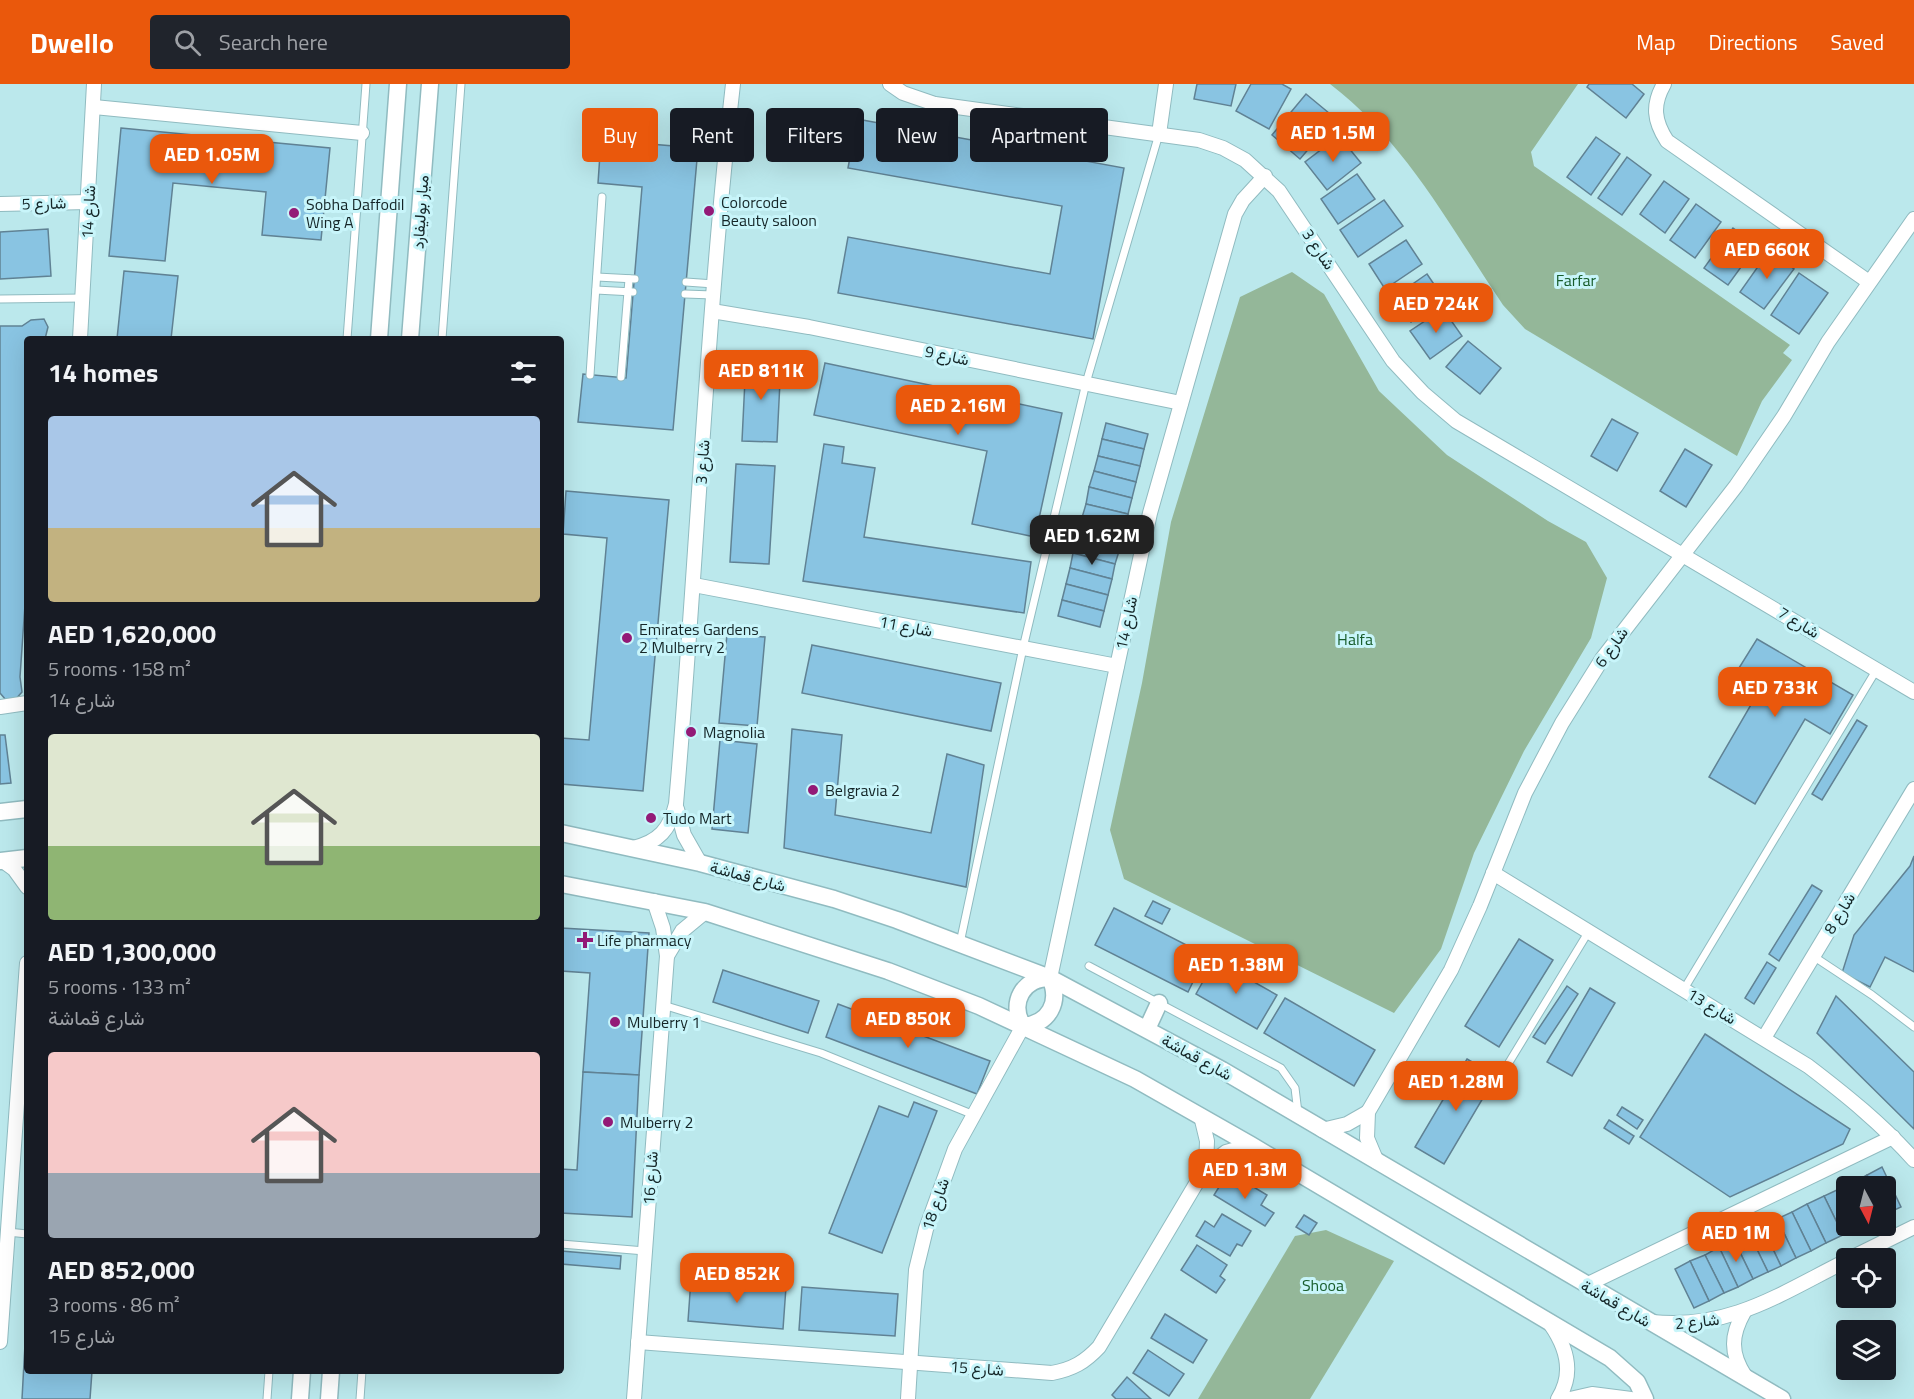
<!DOCTYPE html>
<html lang="en">
<head>
<meta charset="utf-8">
<style>
	:root { --surface:#171b24; --page:#20242c; --text:#f1f3f6; --muted:#9ea1a6; --accent:#ea580c }
	body { margin:0; font-family:"Titillium Web",Vazirmatn,sans-serif; background:var(--page); color:var(--text); height:100vh; display:flex; flex-direction:column; font-size:22px; white-space:nowrap }
	* { box-sizing:border-box; margin:0 }
	p { font-size:20px; color:var(--muted) }
	.icon { flex:none; width:33px; height:33px; fill:none; stroke:currentColor; stroke-width:2; stroke-linecap:round; stroke-linejoin:round }
	.map { position:relative; flex:1; overflow:hidden }
	.side { position:absolute; left:24px; top:252px; width:540px; height:1038px; display:flex; flex-direction:column; background:var(--surface); border-radius:6px; box-shadow:0 6px 24px #0002 }
	.side>* { flex:none }
	.hud { position:absolute; left:582px; top:24px; width:570px; height:54px; display:flex; gap:12px }
	.needle { width:39px; rotate:173deg }
	.tools { position:absolute; left:1836px; top:1092px; display:grid; gap:12px }
	.tools a { display:grid; place-items:center; width:60px; height:60px; border-radius:6px; background:var(--surface); box-shadow:0 6px 24px #0002; font-size:30px }
	.price { position:absolute; translate:-50% -51px; padding:0 14px; border-radius:12px; background:var(--accent); color:#fff; font-size:20px; line-height:39px; filter:drop-shadow(0 2px 3px #0008) }
	.price::after { content:''; position:absolute; left:50%; top:36px; width:18px; height:14px; margin-left:-9px; background:inherit; clip-path:polygon(0 0,100% 0,50% 100%) }
	.price.current { background:#222; color:#fff }
	ul { padding:0; list-style:none }
	li { display:grid; align-content:center; gap:12px; height:318px; padding:0 24px }
	li span { display:grid; place-items:center; height:186px; border-radius:6px; color:#555 }
	li>.icon { margin-inline-start:auto }
	span .icon { width:108px; height:108px; fill:#fffc; stroke-width:1 }
	li b { font-size:26px }
	h2 { display:flex; justify-content:space-between; align-items:center; height:72px; padding:0 24px; font-size:26px }
	.pill { padding:0 21px; border-radius:6px; background:var(--surface); box-shadow:0 6px 24px #0002; font-size:21px; line-height:54px }
	.pill.current { background:var(--accent); color:#fff }
	header { display:flex; align-items:center; gap:36px; box-sizing:border-box; height:84px; padding:0 30px; background:var(--accent); color:#fff }
	header strong { font-size:28px }
	nav { display:flex; gap:33px; margin-inline-start:auto; font-size:21px }
	.search { width:420px; height:54px; background:var(--page); display:flex; align-items:center; gap:15px; box-sizing:border-box; padding:0 21px; border-radius:6px; color:var(--muted); font-size:22px }
	.map>svg:first-child { display:block }
	.green { fill:#94b799 }
	.building { fill:#89c4e2; stroke:#608294; stroke-width:1.5 }
	.lines { fill:none; stroke-linecap:round; stroke-linejoin:round }
	.service-casing { stroke:#90bbc0; stroke-width:9 }
	.minor-casing { stroke:#90bbc0; stroke-width:16 }
	.tertiary-casing { stroke:#90bbc0; stroke-width:19 }
	.service { stroke:#fff; stroke-width:7 }
	.minor { stroke:#fff; stroke-width:14 }
	.tertiary { stroke:#fff; stroke-width:16 }
	.poi-dot { fill:#931a77; stroke:#c8f5fa; stroke-width:2 }
	.labels { text-anchor:middle; dominant-baseline:central; stroke-width:6; stroke-linejoin:round; paint-order:stroke }
	.poi-label { font-size:16px; fill:#152628; stroke:#c8f5fa; text-anchor:start }
	.street-label { font-size:16px; fill:#152628; stroke:#c8f5fa }
	.park-label { font-size:16px; fill:#185d2c; stroke:#c8f5fa }
</style>
</head>
<body>
<header>
<strong>Dwello</strong>
<div class="search"><svg class="icon" aria-label="search" viewBox="0 0 24 24"><circle cx="10" cy="10" r="6"/><path d="M15 15l6 6"/></svg>Search here</div>
<nav><a>Map</a><a>Directions</a><a>Saved</a></nav>
</header>
<div class="map">
<svg width="1914" height="1315" viewBox="0 0 1914 1315">
	<rect width="100%" height="100%" fill="#bbe8ec"/>
	<g class="green">
		<path d="M1330,0H1578L1531,68L1534,82L1790,261L1783,269L1792,276L1762,317L1737,372L1525,245L1503,221C1451,144 1405,57 1330,0Z"/>
		<polygon points="1292,188 1324,210 1379,307 1447,371 1548,437 1586,458 1607,494 1591,554 1524,667 1474,769 1441,865 1394,929 1124,795 1110,746 1142,599 1171,438 1240,213"/>
		<polygon points="1326,1146 1394,1177 1310,1315 1198,1315 1295,1152"/>
	</g>
	<g class="building">
		<polygon points="1197,0 1236,0 1231,22 1194,15"/>
		<polygon points="1251,0 1282,0 1291,5 1269,45 1236,27"/>
		<polygon points="1589,0 1632,0 1644,10 1626,34 1587,3"/>
		<polygon points="1306,10 1335,34 1300,75 1272,51"/>
		<polygon points="857,35 1124,84 1093,255 838,209 848,153 1050,190 1062,122 848,84"/>
		<polygon points="121,44 330,64 321,156 262,151 266,108 173,99 165,177 109,172"/>
		<polygon points="1339,52 1361,79 1327,106 1305,78"/>
		<polygon points="1596,53 1620,70 1591,111 1567,93"/>
		<polygon points="601,56 698,64 673,346 578,338 583,290 626,294 642,103 598,99"/>
		<polygon points="1627,73 1651,91 1622,131 1598,114"/>
		<polygon points="1357,90 1375,115 1338,140 1321,115"/>
		<polygon points="1664,97 1689,115 1665,149 1640,130"/>
		<polygon points="1384,116 1403,142 1358,173 1340,146"/>
		<polygon points="1696,120 1721,138 1695,174 1670,156"/>
		<polygon points="1733,144 1757,161 1728,201 1704,184"/>
		<polygon points="48,145 51,192 0,195 0,148"/>
		<polygon points="1406,156 1422,180 1385,205 1369,180"/>
		<polygon points="1769,167 1794,185 1764,225 1740,208"/>
		<polygon points="124,187 178,192 171,255 117,255"/>
		<polygon points="1799,189 1828,209 1799,250 1771,231"/>
		<polygon points="1427,190 1444,215 1411,238 1394,213"/>
		<polygon points="1443,225 1462,252 1430,275 1410,247"/>
		<polygon points="44,235 48,243 45,255 27,255 27,492 20,593 22,608 15,616 6,616 0,609 0,242 22,242 31,236"/>
		<polygon points="1468,257 1501,284 1480,310 1446,283"/>
		<polygon points="746,275 781,277 777,358 742,357"/>
		<polygon points="825,279 1062,329 1035,453 972,440 987,367 814,331"/>
		<polygon points="1612,335 1638,349 1617,387 1591,372"/>
		<polygon points="1106,339 1148,350 1144,365 1102,355"/>
		<polygon points="1102,355 1144,365 1140,382 1098,372"/>
		<polygon points="824,360 844,363 842,379 875,384 864,453 1031,478 1024,529 803,497"/>
		<polygon points="1685,365 1712,381 1686,423 1660,407"/>
		<polygon points="1098,372 1140,382 1136,398 1094,387"/>
		<polygon points="736,380 775,382 769,480 730,478"/>
		<polygon points="1094,387 1136,398 1132,414 1089,403"/>
		<polygon points="1089,403 1132,414 1128,430 1086,420"/>
		<polygon points="566,407 669,416 643,707 561,700 561,654 589,656 607,454 563,450"/>
		<polygon points="1086,420 1128,430 1124,448 1081,437"/>
		<polygon points="1081,437 1124,448 1120,464 1077,454"/>
		<polygon points="1077,454 1120,464 1115,480 1073,469"/>
		<polygon points="1073,469 1115,480 1112,495 1070,484"/>
		<polygon points="1070,484 1112,495 1108,511 1066,500"/>
		<polygon points="1066,500 1108,511 1104,527 1062,516"/>
		<polygon points="1062,516 1104,527 1100,543 1058,532"/>
		<polygon points="727,550 765,553 757,642 719,639"/>
		<polygon points="1757,555 1853,611 1830,650 1805,635 1755,720 1709,693 1759,607 1734,592"/>
		<polygon points="812,561 1001,599 991,647 802,609"/>
		<polygon points="1857,636 1867,642 1822,716 1812,710"/>
		<polygon points="792,645 842,651 835,731 931,749 947,670 984,681 966,803 784,764"/>
		<polygon points="0,651 5,651 11,699 0,700"/>
		<polygon points="720,656 757,660 748,749 712,745"/>
		<polygon points="1914,772 1914,888 1885,873 1870,903 1842,889 1854,851 1910,782"/>
		<polygon points="1812,801 1822,807 1779,877 1769,870"/>
		<polygon points="1153,817 1170,825 1162,840 1145,832"/>
		<polygon points="1114,824 1206,871 1188,908 1095,861"/>
		<polygon points="561,844 649,849 639,991 583,988 590,889 561,887"/>
		<polygon points="1519,855 1553,876 1499,963 1465,942"/>
		<polygon points="1215,876 1277,911 1257,945 1196,910"/>
		<polygon points="1767,878 1776,884 1754,920 1745,914"/>
		<polygon points="723,886 819,917 808,949 713,918"/>
		<polygon points="1567,902 1578,910 1545,960 1533,953"/>
		<polygon points="1590,904 1615,919 1572,992 1547,978"/>
		<polygon points="1836,912 1914,988 1914,1045 1817,949"/>
		<polygon points="1285,914 1375,966 1354,1002 1264,949"/>
		<polygon points="838,920 990,977 977,1010 826,953"/>
		<polygon points="1705,950 1850,1045 1843,1060 1730,1113 1640,1053"/>
		<polygon points="1467,975 1496,992 1444,1080 1415,1063"/>
		<polygon points="583,988 639,991 632,1133 561,1129 561,1085 577,1086"/>
		<polygon points="914,1018 937,1027 882,1169 829,1149 879,1022 908,1033"/>
		<polygon points="1622,1023 1643,1036 1637,1045 1617,1031"/>
		<polygon points="1609,1036 1634,1052 1629,1060 1604,1044"/>
		<polygon points="1882,1083 1901,1123 1886,1130 1886,1102 1873,1102 1867,1091"/>
		<polygon points="1867,1091 1873,1102 1856,1102 1854,1098"/>
		<polygon points="1237,1093 1267,1111 1261,1121 1274,1129 1265,1142 1214,1111 1224,1095 1233,1100"/>
		<polygon points="1854,1098 1856,1102 1846,1102 1846,1121 1839,1105"/>
		<polygon points="1839,1105 1846,1121 1846,1142 1856,1142 1858,1144 1843,1151 1824,1112"/>
		<polygon points="1824,1112 1843,1151 1826,1159 1807,1120"/>
		<polygon points="1807,1120 1826,1159 1811,1167 1792,1128"/>
		<polygon points="1792,1128 1811,1167 1796,1174 1777,1135"/>
		<polygon points="1222,1130 1251,1147 1242,1162 1237,1160 1230,1172 1196,1152 1205,1137 1214,1143"/>
		<polygon points="1304,1131 1317,1139 1309,1151 1296,1143"/>
		<polygon points="1777,1135 1796,1174 1781,1182 1762,1142"/>
		<polygon points="1762,1142 1781,1182 1768,1188 1749,1149"/>
		<polygon points="1749,1149 1768,1188 1753,1195 1734,1156"/>
		<polygon points="1734,1156 1753,1195 1738,1203 1719,1163"/>
		<polygon points="1197,1161 1227,1181 1220,1192 1225,1196 1216,1209 1181,1186"/>
		<polygon points="1719,1163 1738,1203 1724,1209 1705,1171"/>
		<polygon points="561,1167 621,1172 620,1185 561,1180"/>
		<polygon points="1705,1171 1724,1209 1709,1217 1690,1177"/>
		<polygon points="1690,1177 1709,1217 1694,1224 1675,1185"/>
		<polygon points="691,1195 786,1203 783,1245 688,1237"/>
		<polygon points="802,1203 898,1210 895,1252 799,1246"/>
		<polygon points="27,1224 27,1287 92,1287 90,1315 22,1315"/>
		<polygon points="1165,1230 1207,1256 1193,1279 1151,1254"/>
		<polygon points="1148,1266 1184,1290 1169,1312 1133,1289"/>
		<polygon points="1127,1293 1151,1315 1116,1315 1112,1311"/>
	</g>
	<g class="lines">
		<g class="service-casing">
			<g id="service">
				<polyline points="597,193 635,195"/>
				<polyline points="686,198 714,200"/>
				<polyline points="596,206 633,208"/>
				<polyline points="685,210 713,211"/>
				<polyline points="0,215 84,214"/>
				<polyline points="347,255 366,0"/>
				<polyline points="442,255 461,0"/>
				<polyline points="590,291 602,113"/>
				<polyline points="621,293 629,195"/>
				<polyline points="960,859 1023,564 1086,299 1159,50"/>
				<polyline points="1813,872 1872,911 1914,943"/>
				<polyline points="1089,882 1281,984 1295,1004 1298,1029"/>
				<polyline points="1684,905 1877,585"/>
				<polyline points="663,921 821,969 974,1031"/>
				<polyline points="1505,985 1589,847"/>
				<polyline points="8,1148 27,1150"/>
				<polyline points="561,1160 645,1167"/>
				<polyline points="267,1315 269,1287"/>
				<polyline points="360,1315 362,1287"/>
			</g>
		</g>
		<g class="minor-casing">
			<g id="minor">
				<polyline points="890,0 903,9 935,20 1199,56 1223,64 1245,76 1279,107 1393,277 1423,309 1456,337 1914,608"/>
				<path d="M1664,0C1652,21 1654,37 1667,57L1869,198"/>
				<polyline points="94,23 362,49"/>
				<polyline points="1159,50 1166,0"/>
				<polyline points="0,120 88,118"/>
				<polyline points="712,227 809,243 1181,319"/>
				<polyline points="80,255 94,0"/>
				<polyline points="694,501 1117,582"/>
				<polyline points="0,623 27,619"/>
				<polyline points="677,725 684,751 700,779"/>
				<path d="M633,764C659,758 670,745 676,720C697,480 706,239 733,0"/>
				<polyline points="3,777 14,785 27,803"/>
				<path d="M1493,789L1808,982C1846,1011 1882,1040 1914,1076"/>
				<polyline points="667,872 682,847 705,828"/>
				<polyline points="1050,894 1150,429 1235,130 1243,116 1265,92"/>
				<polyline points="1764,954 1914,705"/>
				<polyline points="1201,1032 1207,1057 1206,1083"/>
				<polyline points="1322,1046 1347,1040 1368,1028"/>
				<polyline points="1377,1078 1367,1054 1368,1028 1451,886 1480,822 1525,709 1562,639 1602,575 1736,402 1784,332 1828,258 1914,135"/>
				<polyline points="1851,1174 1914,1143"/>
				<polyline points="1586,1201 1893,1053"/>
				<path d="M1744,1228C1731,1251 1730,1269 1745,1292"/>
				<path d="M1652,1238C1729,1246 1780,1210 1846,1177"/>
				<path d="M1551,1241C1567,1264 1574,1290 1558,1315"/>
				<polyline points="0,1258 27,879"/>
				<path d="M638,1258L1052,1289C1073,1285 1085,1278 1099,1263L1206,1083L1226,1068L1251,1061"/>
				<polyline points="634,1315 667,872 663,844 654,817"/>
				<polyline points="908,1315 916,1186 926,1145 955,1065 1023,942"/>
				<polyline points="1570,1315 1592,1310 1631,1315"/>
			</g>
		</g>
		<g class="tertiary-casing">
			<g id="tertiary">
				<polyline points="379,255 398,0"/>
				<polyline points="410,255 430,0"/>
				<polyline points="0,728 27,725"/>
				<polyline points="561,749 700,779 834,815 897,836 1050,894 1222,986 1782,1315"/>
				<polyline points="0,777 27,774"/>
				<polyline points="561,800 705,828 888,887 979,922 1135,995 1251,1061 1610,1274 1637,1298 1645,1315"/>
				<path d="M1050,894C1061,918 1049,940 1023,942C1009,919 1023,894 1050,894Z"/>
				<polyline points="1147,945 1159,919"/>
				<polyline points="300,1315 302,1287"/>
				<polyline points="329,1315 331,1287"/>
			</g>
		</g>
		<use href="#service" class="service"/>
		<use href="#minor" class="minor"/>
		<use href="#tertiary" class="tertiary"/>
	</g>
	<g class="poi-dot">
		<circle cx="709" cy="127" r="6"/>
		<circle cx="294" cy="129" r="6"/>
		<circle cx="627" cy="554" r="6"/>
		<circle cx="691" cy="648" r="6"/>
		<circle cx="813" cy="706" r="6"/>
		<circle cx="651" cy="734" r="6"/>
		<path d="M582 847h6v6h6v6h-6v6h-6v-6h-6v-6h6z"/>
		<circle cx="615" cy="938" r="6"/>
		<circle cx="608" cy="1038" r="6"/>
	</g>
	<g class="labels">
		<g class="poi-label">
			<text x="721" y="118">Colorcode<tspan x="721" dy="18">Beauty saloon</tspan></text>
			<text x="306" y="120">Sobha Daffodil<tspan x="306" dy="18">Wing A</tspan></text>
			<text x="639" y="545">Emirates Gardens<tspan x="639" dy="18">2 Mulberry 2</tspan></text>
			<text x="703" y="648">Magnolia</text>
			<text x="825" y="706">Belgravia 2</text>
			<text x="663" y="734">Tudo Mart</text>
			<text x="597" y="856">Life pharmacy</text>
			<text x="627" y="938">Mulberry 1</text>
			<text x="620" y="1038">Mulberry 2</text>
		</g>
		<g class="street-label">
			<text transform="translate(44 119) rotate(-1)">شارع 5</text>
			<text transform="translate(88 128) rotate(-87)">شارع 14</text>
			<text transform="translate(420 128) rotate(-86)">ميار بوليفارد</text>
			<text transform="translate(1319 165) rotate(56)">شارع 3</text>
			<text transform="translate(947 271) rotate(12)">شارع 9</text>
			<text transform="translate(702 378) rotate(-86)">شارع 3</text>
			<text transform="translate(1799 538) rotate(31)">شارع 7</text>
			<text transform="translate(1126 539) rotate(-78)">شارع 14</text>
			<text transform="translate(906 542) rotate(11)">شارع 11</text>
			<text transform="translate(1611 563) rotate(-55)">شارع 6</text>
			<text transform="translate(748 792) rotate(15)">شارع قماشة</text>
			<text transform="translate(1839 829) rotate(-59)">شارع 8</text>
			<text transform="translate(1712 922) rotate(31)">شارع 13</text>
			<text transform="translate(1197 973) rotate(29)">شارع قماشة</text>
			<text transform="translate(650 1094) rotate(-86)">شارع 16</text>
			<text transform="translate(935 1120) rotate(-71)">شارع 18</text>
			<text transform="translate(1616 1219) rotate(30)">شارع قماشة</text>
			<text transform="translate(1697 1237) rotate(-6)">شارع 2</text>
			<text transform="translate(977 1284) rotate(4)">شارع 15</text>
		</g>
		<g class="park-label">
			<text x="1576" y="196">Farfar</text>
			<text x="1355" y="555">Halfa</text>
			<text x="1323" y="1201">Shooa</text>
		</g>
	</g>
</svg>
<div class="tools">
<a><svg class="needle" viewBox="-14 -14 28 28"><path d="M0-13l5 13h-10z" fill="#e53935"/><path d="M0 13l5-13h-10z" fill="#9ea1a6"/></svg></a>
<a><svg class="icon" aria-label="locate" viewBox="0 0 24 24"><circle cx="12" cy="12" r="6"/><path d="M12 2v4M12 18v4M2 12h4M18 12h4"/></svg></a>
<a><svg class="icon" aria-label="layers" viewBox="0 0 24 24"><path d="M12 4l9 5-9 5-9-5zM3 14l9 5 9-5"/></svg></a>
</div>
<b class="price" style="left:1333px;top:79px">AED 1.5M</b>
<b class="price" style="left:212px;top:101px">AED 1.05M</b>
<b class="price" style="left:1767px;top:196px">AED 660K</b>
<b class="price" style="left:1436px;top:250px">AED 724K</b>
<b class="price" style="left:761px;top:317px">AED 811K</b>
<b class="price" style="left:958px;top:352px">AED 2.16M</b>
<b class="price current" style="left:1092px;top:482px">AED 1.62M</b>
<b class="price" style="left:1775px;top:634px">AED 733K</b>
<b class="price" style="left:1236px;top:911px">AED 1.38M</b>
<b class="price" style="left:908px;top:965px">AED 850K</b>
<b class="price" style="left:1456px;top:1028px">AED 1.28M</b>
<b class="price" style="left:1245px;top:1116px">AED 1.3M</b>
<b class="price" style="left:1736px;top:1179px">AED 1M</b>
<b class="price" style="left:737px;top:1220px">AED 852K</b>
<div class="hud">
<a class="pill current">Buy</a>
<a class="pill">Rent</a>
<a class="pill">Filters</a>
<a class="pill">New</a>
<a class="pill">Apartment</a>
</div>
<section class="side">
<h2>14 homes<svg class="icon" aria-label="filters" viewBox="0 0 24 24"><path d="M4 7h16M4 17h16"/><circle cx="9" cy="7" r="2"/><circle cx="15" cy="17" r="2"/></svg></h2>
<ul>
<li><span style="background:linear-gradient(#a9c7e8 60%,#c2b280 0)"><svg class="icon" aria-label="home" viewBox="0 0 24 24"><path d="M3 11l9-7 9 7M6 9v11h12V9"/></svg></span><div><b>AED 1,620,000</b><p>5 rooms · 158 m²</p><p>شارع 14</p></div></li>
<li><span style="background:linear-gradient(#dfe7d0 60%,#8fb573 0)"><svg class="icon" aria-label="home" viewBox="0 0 24 24"><path d="M3 11l9-7 9 7M6 9v11h12V9"/></svg></span><div><b>AED 1,300,000</b><p>5 rooms · 133 m²</p><p>شارع قماشة</p></div></li>
<li><span style="background:linear-gradient(#f6c9c9 65%,#9aa5b1 0)"><svg class="icon" aria-label="home" viewBox="0 0 24 24"><path d="M3 11l9-7 9 7M6 9v11h12V9"/></svg></span><div><b>AED 852,000</b><p>3 rooms · 86 m²</p><p>شارع 15</p></div></li>
</ul>
</section>
</div>
</body>
</html>
